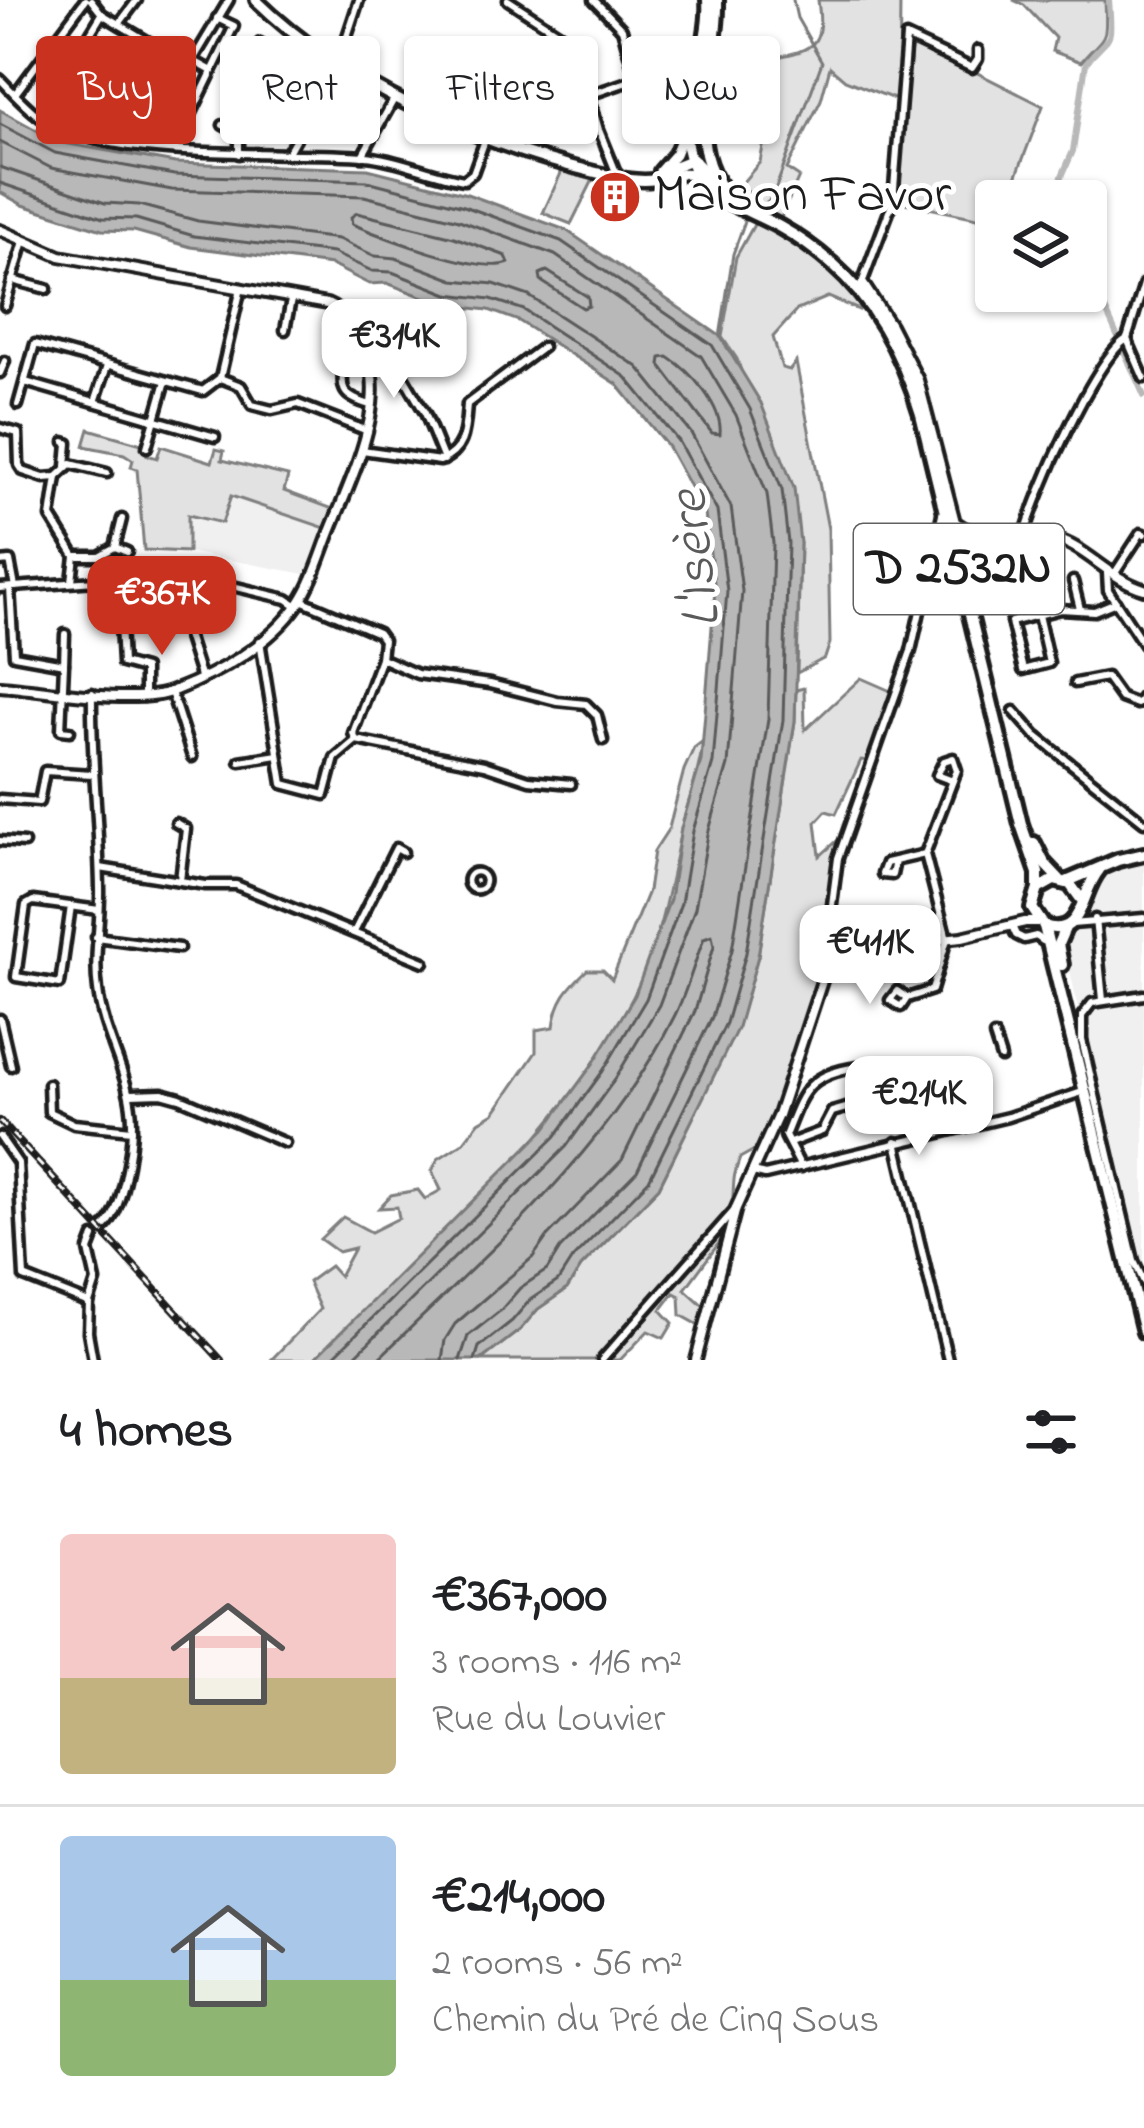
<!DOCTYPE html>
<html lang="en">
<head>
<meta charset="utf-8">
<style>
	:root { --surface:#fff; --page:#f2f2f2; --text:#202124; --muted:#757577; --line:#e0e0e0; --accent:#c8321e }
	body { margin:0; font-family:"Indie Flower",sans-serif; background:var(--page); color:var(--text); height:100vh; display:flex; flex-direction:column; font-size:45px; white-space:nowrap }
	* { box-sizing:border-box; margin:0 }
	p { font-size:39px; color:var(--muted) }
	.icon { flex:none; width:66px; height:66px; fill:none; stroke:currentColor; stroke-width:2; stroke-linecap:round; stroke-linejoin:round }
	.map { position:relative; height:1360px; overflow:hidden }
	.side { display:flex; flex-direction:column; background:var(--surface); flex:1 }
	.side>* { flex:none }
	.top-card { position:absolute; left:36px; top:36px; width:1074px; height:108px; display:flex; gap:24px }
	.buttons { position:absolute; left:975px; top:180px; display:grid; gap:24px }
	.buttons a { display:grid; place-items:center; width:132px; height:132px; border-radius:12px; background:var(--surface); box-shadow:0 3px 9px #0004; font-size:60px }
	.price { position:absolute; translate:-50% -102px; padding:0 27px; border-radius:24px; background:#fff; color:#222; font-size:39px; line-height:78px; filter:drop-shadow(0 3px 6px #0008) }
	.price::after { content:''; position:absolute; left:50%; top:72px; width:36px; height:27px; margin-left:-18px; background:inherit; clip-path:polygon(0 0,100% 0,50% 100%) }
	.price.current { background:var(--accent); color:#fff }
	ul { padding:0; list-style:none }
	li { display:flex; align-items:center; gap:36px; height:300px; padding:0 60px }
	li+li { border-top:3px solid var(--line) }
	li span { display:grid; place-items:center; flex:none; width:336px; height:240px; border-radius:12px; color:#555 }
	li>.icon { margin-inline-start:auto }
	span .icon { width:144px; height:144px; fill:#fffc; stroke-width:1 }
	li b { font-size:51px }
	h2 { display:flex; justify-content:space-between; align-items:center; height:144px; padding:0 60px; font-size:51px }
	.pill { padding:0 42px; border-radius:12px; background:var(--surface); box-shadow:0 3px 9px #0004; font-size:42px; line-height:108px }
	.pill.current { background:var(--accent); color:#fff }
	.map>svg:first-child { display:block }
	.built { fill:#f0f0f0 }
	.green { fill:#e2e2e2; stroke:#7f7f7f; stroke-width:3 }
	.water { fill:#b8b8b8; stroke:#7a7a7a; stroke-width:3 }
	.lines { fill:none; stroke-linecap:round; stroke-linejoin:round }
	.shore { stroke:#5a5a5a; stroke-width:3 }
	.stream { stroke:#7a7a7a; stroke-width:3 }
	.canal { stroke:#b8b8b8; stroke-width:6 }
	.pedestrian-casing { stroke:#1c1c1c; stroke-width:14 }
	.minor-casing { stroke:#1c1c1c; stroke-width:15 }
	.tertiary-casing { stroke:#1c1c1c; stroke-width:16 }
	.secondary-casing { stroke:#1c1c1c; stroke-width:18 }
	.primary-casing { stroke:#1c1c1c; stroke-width:20 }
	.pedestrian { stroke:#fff; stroke-width:4.5 }
	.minor { stroke:#fff; stroke-width:6 }
	.tertiary { stroke:#fff; stroke-width:8 }
	.secondary { stroke:#fff; stroke-width:9 }
	.primary { stroke:#fff; stroke-width:10 }
	.rail-casing { stroke:#1c1c1c; stroke-width:8 }
	.rail { stroke:#fff; stroke-width:3; stroke-dasharray:9; stroke-linecap:butt }
	.labels { text-anchor:middle; dominant-baseline:central; stroke-width:10; stroke-linejoin:round; paint-order:stroke }
	.shield { fill:#fff; stroke:#606060; stroke-width:3 }
	.shield-label { font-size:51px; font-weight:bold; fill:#1c1c1c }
	.poi-label { font-size:54px; fill:#1c1c1c; stroke:#fff; text-anchor:start }
	.water-label { font-size:57px; font-style:italic; fill:#5a5a5a; stroke:#fff }
</style>
</head>
<body>
<div class="map">
<svg width="1144" height="1360" viewBox="0 0 1144 1360">
	<rect width="100%" height="100%" fill="#fff"/>
	<filter id="ink" filterUnits="userSpaceOnUse"><feTurbulence type="fractalNoise" baseFrequency=".00833" numOctaves="2"/><feDisplacementMap in="SourceGraphic" scale="24" xChannelSelector="R" yChannelSelector="G"/><feConvolveMatrix kernelMatrix="1 2 1 2 8 2 1 2 1" color-interpolation-filters="sRGB"/></filter>
	<g filter="url(#ink)">
		<g class="built">
			<polygon points="230,496 324,526 305,574 188,552 188,515"/>
			<polygon points="1144,853 1144,1329 1063,936 1093,876"/>
		</g>
		<g class="green">
			<path d="M818,0H900L899,101L845,80L830,67L821,100L787,169L799,177L777,227L823,262L863,302L859,310L828,297L797,310L773,337L782,368L790,370L796,362L828,529L830,643L825,658L797,673L800,543L737,359L722,337L736,257L761,212L751,206L755,203L742,183L760,162L781,56C819,50 823,37 818,0Z"/>
			<path d="M1013,0H1105C1107,43 1107,32 1081,62L1052,51L1055,38L1024,5Z"/>
			<polygon points="912,40 1043,106 1007,201 996,201 996,222 895,201"/>
			<polygon points="562,171 593,180 571,224 543,213"/>
			<polygon points="89,429 145,445 147,455 157,458 161,446 212,462 216,449 224,451 222,460 288,476 284,491 336,510 328,529 231,496 222,523 188,515 188,552 144,550 137,469 131,467 133,460 124,454 84,446"/>
			<path d="M861,678L893,692L870,761L861,760L836,814L826,811L816,822L820,856L838,840L819,979L777,1103L756,1149L740,1158C733,1177 734,1178 733,1196C732,1218 700,1245 687,1261L689,1267L724,1227L728,1231L685,1289L706,1308L699,1325L681,1315L680,1296L674,1293L661,1310L673,1323L664,1338L648,1331L620,1360H481L520,1330L538,1309L567,1289L581,1267L659,1187L667,1171L737,1027L758,956L795,721L796,690L804,688L805,730Z"/>
			<path d="M703,741C700,772 688,800 681,830C669,887 660,944 633,997C560,1139 426,1250 313,1360H271L320,1309L308,1282L330,1266L339,1276L354,1248L338,1252L320,1239L343,1217L371,1232L399,1218L397,1207L379,1208L391,1195L418,1190L425,1199L441,1190L432,1171L438,1159L463,1143L479,1122L494,1113L536,1052V1030L554,1027C557,1000 568,988 587,970H603L612,979L648,891L654,851L669,828L684,770L694,748Z"/>
		</g>
		<polygon class="water" points="0,110 58,142 175,163 368,169 467,194 566,230 720,336 761,403 794,488 800,543 795,721 758,956 738,1027 659,1187 581,1267 567,1289 538,1309 520,1330 481,1360 313,1360 545,1129 593,1064 635,995 670,899 681,828 701,761 715,590 705,514 668,447 617,384 519,321 489,310 444,305 387,283 369,284 331,265 191,247 134,231 102,230 23,205 0,192"/>
		<g class="lines">
			<g class="shore">
				<polyline points="0,124 55,153 174,175 367,181 464,206 561,241 712,345 750,409 782,490 788,543 783,720 746,953 726,1023 649,1180 572,1259 558,1281 530,1300 512,1321 479,1347 475,1360"/>
				<polyline points="0,142 51,168 172,190 364,196 459,220 555,255 701,356 736,415 767,494 773,543 768,719 732,950 712,1017 637,1171 560,1249 547,1270 520,1288 501,1310 468,1336 460,1360"/>
				<polyline points="0,167 105,203 139,205 198,221 338,239 375,256 396,258 454,280 494,284 529,296 638,367 691,433 731,507 742,591 728,765 708,834 695,908 659,1005 615,1079 566,1147 351,1360"/>
				<polyline points="0,183 103,218 136,219 194,236 333,253 372,271 392,272 448,294 491,299 524,310 626,377 678,441 717,511 727,591 713,763 693,831 681,903 646,999 603,1071 555,1137 330,1360"/>
				<path d="M357,213L454,237L506,256L509,263C481,275 383,237 352,224L351,217Z"/>
				<polygon points="547,271 588,297 589,306 583,308 541,281 540,274"/>
				<path d="M668,357C691,371 723,407 720,434L712,433L660,365L661,358Z"/>
				<path d="M377,1360C485,1255 607,1152 675,1015C687,991 694,963 704,938L712,935L714,946L695,1011L622,1160L547,1237L533,1257L455,1324L445,1340L442,1360"/>
			</g>
			<g class="stream">
				<polyline points="752,210 768,202 774,193 822,62 797,18 793,0"/>
				<polyline points="720,337 733,254 746,218"/>
			</g>
			<g class="canal">
				<path d="M1059,201L1062,176L1073,151L1086,63C1110,31 1113,50 1109,0"/>
				<polyline points="1086,266 1144,396"/>
			</g>
			<g class="pedestrian-casing">
				<circle id="pedestrian" cx="476" cy="881" r="9"/>
			</g>
			<g class="minor-casing">
				<g id="minor">
					<polyline points="91,0 102,14 189,66"/>
					<polyline points="508,0 569,40 576,50 599,130 618,177"/>
					<polyline points="119,24 137,0"/>
					<polyline points="260,43 325,86"/>
					<polyline points="192,60 212,71"/>
					<path d="M0,79C13,92 26,107 40,117C109,165 282,149 366,156C399,159 432,175 464,180L473,173L485,140"/>
					<polyline points="15,94 85,0"/>
					<polyline points="589,95 636,79 622,29 594,0"/>
					<polyline points="40,117 102,14"/>
					<polyline points="223,125 239,133 239,154"/>
					<polyline points="239,133 251,115"/>
					<polyline points="142,145 229,0"/>
					<polyline points="176,146 234,26 217,18"/>
					<polyline points="287,154 338,64 359,0"/>
					<polyline points="362,156 394,99"/>
					<polyline points="12,280 47,289"/>
					<polyline points="861,286 893,201 906,37 972,68 978,59 978,50"/>
					<polyline points="5,306 24,241"/>
					<polyline points="351,323 359,326 399,369 425,413 444,460"/>
					<polyline points="285,330 291,300"/>
					<polyline points="1127,339 1144,284"/>
					<polyline points="1127,339 1144,378"/>
					<path d="M363,342L345,354C342,386 336,396 371,405"/>
					<polyline points="0,373 5,361"/>
					<polyline points="220,378 241,386 252,405 272,410 298,404 365,430"/>
					<polyline points="25,382 215,437"/>
					<polyline points="95,402 107,366"/>
					<polyline points="18,405 35,344 203,391 220,378 241,288"/>
					<polyline points="0,428 18,433 19,465 23,471 44,478 57,477"/>
					<polyline points="65,442 68,443 66,466"/>
					<polyline points="147,447 166,381"/>
					<path d="M362,450L440,461C466,450 465,429 467,404L543,347"/>
					<polyline points="57,477 51,517 75,556 72,581"/>
					<polyline points="57,477 71,464 107,473"/>
					<path d="M1024,538C1033,499 1096,356 1127,339"/>
					<polyline points="115,547 127,552"/>
					<polyline points="75,556 99,556 115,547 122,519"/>
					<polyline points="0,562 10,561 15,587"/>
					<polyline points="1107,573 1108,590 1144,645"/>
					<polyline points="1115,573 1141,533 1144,534"/>
					<polyline points="1073,581 1080,609"/>
					<polyline points="228,585 287,599 297,606"/>
					<polyline points="0,588 163,576 170,581 201,679"/>
					<polyline points="10,588 14,655 64,664 61,730 70,731"/>
					<polyline points="301,600 378,633 383,640 381,658 353,733 356,740 484,765 529,780 571,784"/>
					<polyline points="126,614 120,624 122,663 144,669 144,697"/>
					<polyline points="1038,615 1049,663 1023,670 1011,622 1060,609 1094,611 1116,602"/>
					<polyline points="260,641 283,784 325,795 335,758 355,741"/>
					<polyline points="381,658 417,674 490,684 557,701 586,704 597,715 603,740"/>
					<polyline points="64,664 65,634"/>
					<polyline points="1075,683 1106,677 1121,698 1137,704 1144,695"/>
					<polyline points="171,692 192,757"/>
					<path d="M92,693C91,759 99,823 100,888C101,923 93,955 98,990C103,1037 132,1077 132,1123C132,1149 123,1213 103,1228"/>
					<polyline points="1014,711 1035,735 1144,822"/>
					<polyline points="240,761 278,755"/>
					<polyline points="0,799 39,802 45,771 92,774"/>
					<polyline points="176,823 186,829 180,880"/>
					<polyline points="0,841 24,843"/>
					<polyline points="895,861 892,875 882,874 886,863 925,854"/>
					<polyline points="100,868 205,885 236,885 424,962"/>
					<polyline points="71,906 60,984 16,977 26,905 33,901 99,910"/>
					<polyline points="1095,919 1103,1000"/>
					<polyline points="1072,924 1144,918"/>
					<polyline points="1012,926 1016,935 1024,939 1036,936 1043,941"/>
					<polyline points="354,932 396,848 403,852"/>
					<polyline points="96,937 179,948"/>
					<polyline points="823,975 838,858 911,651 942,514"/>
					<polyline points="1144,995 1092,1003 1082,1016 1082,1040 1134,1261 1144,1282"/>
					<polyline points="907,998 897,991 890,1000 901,1007 907,998 932,990 947,939 925,854 957,770 953,758 944,761 937,775 953,781"/>
					<polyline points="0,1019 11,1066"/>
					<polyline points="994,1036 1001,1058"/>
					<polyline points="48,1084 49,1112 74,1124 132,1130"/>
					<polyline points="131,1094 162,1093 180,1098 285,1143"/>
					<polyline points="0,1137 18,1163 24,1277 89,1303"/>
					<polyline points="896,1142 948,1360"/>
					<polyline points="790,1143 822,1131 832,1112 846,1108 859,1114 880,1100"/>
					<path d="M801,1167L785,1136C803,1091 806,1075 858,1067"/>
					<polyline points="753,1172 765,1175 1008,1117 1085,1091"/>
					<polyline points="93,1360 88,1332 89,1303 96,1281 89,1250 94,1237"/>
					<polyline points="602,1360 734,1211"/>
				</g>
			</g>
			<g class="tertiary-casing">
				<g id="tertiary">
					<path d="M0,230L60,256L327,304C343,311 349,321 358,335C395,392 354,471 332,527C322,551 314,581 299,603C271,644 219,673 173,691C137,706 41,689 0,686"/>
					<path d="M863,284L890,325L918,380L955,522C987,546 1019,531 1055,539C1085,546 1110,579 1144,589"/>
					<polyline points="696,1360 736,1208 778,1115 823,978 843,955 868,946 962,937 1025,922 1040,922"/>
				</g>
			</g>
			<g class="secondary-casing">
				<g id="secondary">
					<path d="M256,0C344,86 479,145 598,173C615,177 635,182 653,180C670,177 680,170 697,175"/>
					<polyline points="660,171 675,154 685,130"/>
					<polyline points="660,172 693,159 718,185"/>
				</g>
			</g>
			<g class="primary-casing">
				<g id="primary">
					<path d="M708,0C712,51 676,109 689,155C701,199 745,207 780,227C798,237 816,250 832,264C878,304 904,358 921,414L1021,824L1038,873V889"/>
					<path d="M717,0C719,68 675,146 733,201"/>
					<polyline points="1034,843 1044,863 1060,880"/>
					<polyline points="1066,882 1118,860 1144,854"/>
					<path d="M1081,899L1070,884L1054,880L1038,889L1032,908L1044,926C1084,939 1080,892 1099,870"/>
					<polyline points="1044,926 1144,1332"/>
					<polyline points="1062,965 1058,944 1065,928"/>
				</g>
			</g>
			<use href="#pedestrian" class="pedestrian"/>
			<use href="#minor" class="minor"/>
			<use href="#tertiary" class="tertiary"/>
			<use href="#secondary" class="secondary"/>
			<use href="#primary" class="primary"/>
			<g class="rail-casing">
				<polyline id="rail" points="0,1121 221,1360"/>
			</g>
			<use href="#rail" class="rail"/>
		</g>
	</g>
	<defs>
		<g id="building-disc" transform="scale(2.7)"><circle r="9.5" fill="#c8321e" stroke="#fff"/><path d="M-4-6H4V6H1V3H-1V6H-4ZM-2.5-4.3h1.7v1.8h-1.7ZM.8-4.3h1.7v1.8H.8ZM-2.5-1h1.7V.8h-1.7ZM.8-1h1.7V.8H.8Z" fill="#fff"/></g>
	</defs>
	<g fill-rule="evenodd">
		<use href="#building-disc" x="615" y="197"/>
	</g>
	<g class="labels">
		<rect class="shield" x="854" y="524" width="210" height="90" rx="9"/>
		<g class="shield-label">
			<text x="959" y="569">D 2532N</text>
		</g>
		<g class="poi-label">
			<text x="654" y="197">Maison Favor</text>
		</g>
		<g class="water-label">
			<text transform="translate(698 559) rotate(-96)">L'Isère</text>
		</g>
	</g>
</svg>
<div class="buttons">
<a><svg class="icon" aria-label="layers" viewBox="0 0 24 24"><path d="M12 4l9 5-9 5-9-5zM3 14l9 5 9-5"/></svg></a>
</div>
<b class="price" style="left:394px;top:401px">€314K</b>
<b class="price current" style="left:162px;top:658px">€367K</b>
<b class="price" style="left:870px;top:1007px">€411K</b>
<b class="price" style="left:919px;top:1158px">€214K</b>
<div class="top-card">
<a class="pill current">Buy</a>
<a class="pill">Rent</a>
<a class="pill">Filters</a>
<a class="pill">New</a>
</div>
</div>
<section class="side">
<h2>4 homes<svg class="icon" aria-label="filters" viewBox="0 0 24 24"><path d="M4 7h16M4 17h16"/><circle cx="9" cy="7" r="2"/><circle cx="15" cy="17" r="2"/></svg></h2>
<ul>
<li><span style="background:linear-gradient(#f6c9c9 60%,#c2b280 0)"><svg class="icon" aria-label="home" viewBox="0 0 24 24"><path d="M3 11l9-7 9 7M6 9v11h12V9"/></svg></span><div><b>€367,000</b><p>3 rooms · 116 m²</p><p>Rue du Louvier</p></div></li>
<li><span style="background:linear-gradient(#a9c7e8 60%,#8fb573 0)"><svg class="icon" aria-label="home" viewBox="0 0 24 24"><path d="M3 11l9-7 9 7M6 9v11h12V9"/></svg></span><div><b>€214,000</b><p>2 rooms · 56 m²</p><p>Chemin du Pré de Cinq Sous</p></div></li>
</ul>
</section>
</body>
</html>
